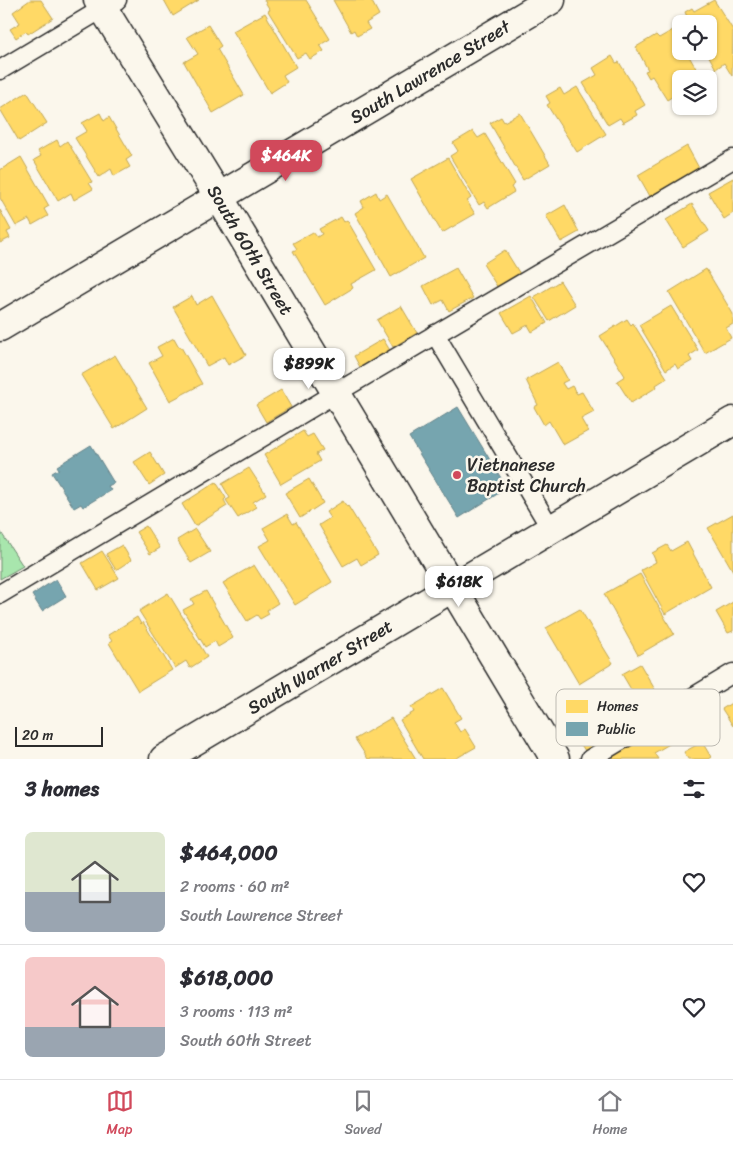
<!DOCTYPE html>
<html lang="en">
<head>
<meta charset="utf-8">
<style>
	:root { --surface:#fff; --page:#f2f2f3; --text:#2b2b33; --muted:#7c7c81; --line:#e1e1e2; --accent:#d1495b }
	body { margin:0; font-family:Sriracha,sans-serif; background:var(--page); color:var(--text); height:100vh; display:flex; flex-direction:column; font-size:19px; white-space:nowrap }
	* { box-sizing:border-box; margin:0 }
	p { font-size:16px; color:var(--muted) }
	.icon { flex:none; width:28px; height:28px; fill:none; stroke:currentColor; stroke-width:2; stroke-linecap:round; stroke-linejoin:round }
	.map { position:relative; height:759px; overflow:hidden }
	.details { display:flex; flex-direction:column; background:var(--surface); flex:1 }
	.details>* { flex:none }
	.fabs { position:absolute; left:672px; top:15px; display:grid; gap:10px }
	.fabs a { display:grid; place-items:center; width:45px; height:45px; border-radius:8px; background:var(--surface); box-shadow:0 1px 4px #0004; font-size:25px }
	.scale { position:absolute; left:15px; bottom:12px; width:88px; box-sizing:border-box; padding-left:5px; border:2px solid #2b2b2b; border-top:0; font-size:14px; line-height:18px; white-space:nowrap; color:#2b2b2b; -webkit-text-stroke:4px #fbf7ec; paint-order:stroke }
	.price { position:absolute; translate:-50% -42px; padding:0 11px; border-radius:10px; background:#fff; color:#222; font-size:16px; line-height:32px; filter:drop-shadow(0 1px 2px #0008) }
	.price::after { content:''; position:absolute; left:50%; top:30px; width:15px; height:11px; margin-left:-8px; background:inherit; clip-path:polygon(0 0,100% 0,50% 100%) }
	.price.on { background:var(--accent); color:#fff }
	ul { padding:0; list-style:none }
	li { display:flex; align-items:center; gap:15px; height:125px; padding:0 25px }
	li+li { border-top:1px solid var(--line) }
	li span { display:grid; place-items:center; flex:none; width:140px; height:100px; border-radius:8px; color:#555 }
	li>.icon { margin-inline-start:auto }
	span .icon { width:60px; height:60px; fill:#fffc; stroke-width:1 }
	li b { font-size:21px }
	h2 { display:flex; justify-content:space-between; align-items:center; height:60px; padding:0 25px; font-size:21px }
	.tabs { display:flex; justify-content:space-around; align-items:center; height:70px; border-top:1px solid var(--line); background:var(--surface); font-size:14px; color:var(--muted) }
	.tabs a { display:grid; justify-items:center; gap:2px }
	.tabs .on { color:var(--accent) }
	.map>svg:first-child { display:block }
	.green { fill:#a8e6ad; stroke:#6a886c }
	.homes { fill:#ffd966; stroke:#bfa554 }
	.public { fill:#76a5af; stroke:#608087 }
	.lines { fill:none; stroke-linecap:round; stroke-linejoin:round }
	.service-casing { stroke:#2b2b2b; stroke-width:21 }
	.minor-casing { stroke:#2b2b2b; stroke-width:31 }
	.service { stroke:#fbf7ec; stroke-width:18 }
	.minor { stroke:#fbf7ec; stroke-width:28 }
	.poi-dot { fill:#d1495b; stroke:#fbf7ec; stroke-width:2 }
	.labels { text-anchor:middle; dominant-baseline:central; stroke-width:5; stroke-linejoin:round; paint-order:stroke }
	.street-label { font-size:18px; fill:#2b2b2b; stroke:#fbf7ec }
	.poi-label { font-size:18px; fill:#2b2b2b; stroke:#fbf7ec; text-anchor:start }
	.key { fill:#fbf7ec; stroke:#bdbab2; stroke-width:1 }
	.key-label { font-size:14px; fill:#2b2b2b }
</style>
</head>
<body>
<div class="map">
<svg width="733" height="759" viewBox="0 0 733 759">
	<rect width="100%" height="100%" fill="#fbf7ec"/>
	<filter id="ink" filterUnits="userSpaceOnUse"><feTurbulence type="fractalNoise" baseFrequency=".02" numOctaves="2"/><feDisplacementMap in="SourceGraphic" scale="10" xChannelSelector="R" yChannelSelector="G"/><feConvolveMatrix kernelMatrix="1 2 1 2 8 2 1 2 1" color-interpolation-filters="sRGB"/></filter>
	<g filter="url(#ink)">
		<polygon class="green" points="0,531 23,566 0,579"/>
		<g class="homes">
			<polygon points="30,0 41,0 53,18 28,34 26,31 16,38 10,29 20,23 13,12"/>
			<polygon points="164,0 199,0 173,16"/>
			<polygon points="264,0 306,0 330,39 320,45 324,51 310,59 306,53 297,58 268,11 270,10"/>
			<polygon points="333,0 371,0 379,15 366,23 370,29 357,36 354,30 351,32"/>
			<polygon points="714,0 733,30 732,76 724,63 716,69 706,51 709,51 709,24 690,24 685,12 692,8 694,11"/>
			<polygon points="265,13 296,67 283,75 287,82 270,93 233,31"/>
			<polygon points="208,25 221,46 217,49 244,95 213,113 184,62 198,54 187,37"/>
			<polygon points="673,30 681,44 681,51 686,51 702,79 681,79 681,91 667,100 652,76 649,78 645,71 648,70 636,47 656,35 659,38"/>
			<polygon points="612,56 616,63 619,62 645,105 635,111 637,115 623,123 620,118 608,125 583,83 597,75 593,68"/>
			<polygon points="577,87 606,134 577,152 547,105 550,103 546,96 560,88 564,95"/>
			<polygon points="27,92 47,123 19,141 0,109"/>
			<polygon points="100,113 104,121 109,117 132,156 126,160 130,167 114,176 111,169 99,177 75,138 87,131 82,123"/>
			<polygon points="520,113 550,164 523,180 490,123 501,117 504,122"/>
			<polygon points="473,131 478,138 485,134 515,184 511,187 514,192 488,208 484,202 479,205 450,156 458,151 453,143"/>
			<polygon points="57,140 60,146 67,141 92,182 89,183 93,189 74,200 71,193 58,201 34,160 41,156 38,151"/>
			<polygon points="687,146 700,170 651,198 638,175"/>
			<polygon points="21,157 49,206 44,209 48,216 32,225 29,219 16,226 0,198 0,170"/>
			<polygon points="448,158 471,198 467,201 475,214 442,233 411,179"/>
			<polygon points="733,178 733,213 724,219 708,192"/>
			<polygon points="376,192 379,199 387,194 424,258 391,277 355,213 364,207 361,201"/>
			<polygon points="692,204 709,231 683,247 666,220"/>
			<polygon points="565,205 579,232 561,242 546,216"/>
			<polygon points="0,210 11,230 7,232 10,238 0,243"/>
			<polygon points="341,217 344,222 347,220 376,270 351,284 353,288 325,305 293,251 297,249 293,243 313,232 317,237 322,234 319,229"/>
			<polygon points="505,250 520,274 498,288 483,264"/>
			<polygon points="456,268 473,298 449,311 443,300 433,305 423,286"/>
			<polygon points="706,269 733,314 733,324 726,328 731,338 705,353 669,292"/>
			<polygon points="560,281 575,305 549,321 534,297"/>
			<polygon points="212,295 246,355 228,365 224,357 207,366 173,307 192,296 196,305"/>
			<polygon points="531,296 547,323 532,332 528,325 513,333 501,313"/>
			<polygon points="401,306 417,333 393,347 377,320"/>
			<polygon points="671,306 698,350 689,356 692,361 678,369 675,364 666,370 639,325"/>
			<polygon points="627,319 631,325 633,323 667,378 656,385 657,387 631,403 617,381 625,376 600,336"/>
			<polygon points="174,338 179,347 181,347 202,384 170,401 149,363 162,356 157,347"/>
			<polygon points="383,339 391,352 361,369 354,356"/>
			<polygon points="115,355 147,408 114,429 81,375"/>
			<polygon points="558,362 568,380 562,383 566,389 572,386 577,394 582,392 594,412 581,419 588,431 563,445 549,421 544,425 534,407 538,405 526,380"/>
			<polygon points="281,390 291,407 266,422 256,405"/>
			<polygon points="303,431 307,437 313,434 323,450 316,454 320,461 281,484 264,455"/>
			<polygon points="150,452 164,475 149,485 134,462"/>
			<polygon points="249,468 266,494 253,502 256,507 238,518 226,500 230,498 222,484"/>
			<polygon points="309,479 323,503 300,518 285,493"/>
			<polygon points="216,482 226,498 224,500 227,506 195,526 182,504"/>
			<polygon points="343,501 347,507 348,506 378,555 361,565 357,558 343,566 319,525 330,518 326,512"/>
			<polygon points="287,514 293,524 296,522 332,582 295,605 259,546 270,540 263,528"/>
			<polygon points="733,514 733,571 708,528"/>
			<polygon points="146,526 160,548 150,554 136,532"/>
			<polygon points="195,529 210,552 191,563 177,540"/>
			<polygon points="687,542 711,587 665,614 641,570 656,562 652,553 667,545 671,551"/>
			<polygon points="122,545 131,560 116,570 106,554"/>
			<polygon points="102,551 119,578 98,590 82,563"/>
			<polygon points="254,565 278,603 267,610 269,614 260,619 257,615 247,621 223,583"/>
			<polygon points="640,574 674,634 638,655 604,594"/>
			<polygon points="206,591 233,638 218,647 215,641 205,647 183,610 194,604 191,599"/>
			<polygon points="168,593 207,657 190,668 186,661 175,668 139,611"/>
			<polygon points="733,602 733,631 728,633 716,612"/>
			<polygon points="580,609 613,663 579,684 546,628"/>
			<polygon points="137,617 141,624 143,622 172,670 138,691 109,643 112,641 108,635"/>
			<polygon points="640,664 657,693 639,703 622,674"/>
			<polygon points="443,688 461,718 454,722 460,732 465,729 476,747 455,759 423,759 400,720 414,712 411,707"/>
			<polygon points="634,698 646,716 587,754 575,735"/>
			<polygon points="733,702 733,726 722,709"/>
			<polygon points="684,710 695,729 654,753 658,759 614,759 612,755"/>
			<polygon points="391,718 416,759 368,759 355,739"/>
			<polygon points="702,742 711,757 708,759 688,759 684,752"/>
		</g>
		<g class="public">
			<polygon points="458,407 507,488 459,518 409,437"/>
			<polygon points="91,445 114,483 108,486 111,490 83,507 81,504 74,508 52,473 59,469 57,466"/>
			<polygon points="56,579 66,596 42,611 32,595"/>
		</g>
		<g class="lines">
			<g class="service-casing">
				<g id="service">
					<polyline points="0,70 117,0"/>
					<polyline points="435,334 551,529"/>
					<polyline points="0,594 336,393 733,159"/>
					<polyline points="590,759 733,673"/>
				</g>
			</g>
			<g class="minor-casing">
				<g id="minor">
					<polyline points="98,0 219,197 555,759"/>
					<polyline points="0,327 551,0"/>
					<polyline points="164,759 733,421"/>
				</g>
			</g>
			<use href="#service" class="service"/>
			<use href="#minor" class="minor"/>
		</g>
	</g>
	<circle class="poi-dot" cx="457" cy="475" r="5"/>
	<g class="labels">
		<g class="street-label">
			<text transform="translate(430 72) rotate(-31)">South Lawrence Street</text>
			<text transform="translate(250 250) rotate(59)">South 60th Street</text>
			<text transform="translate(320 667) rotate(-31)">South Warner Street</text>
		</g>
		<g class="poi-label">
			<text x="467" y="465">Vietnanese<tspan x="467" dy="21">Baptist Church</tspan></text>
		</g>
	</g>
	<rect x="556" y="689" width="164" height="57" rx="8" class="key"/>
	<rect x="566" y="700" width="22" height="13" fill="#ffd966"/>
	<rect x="566" y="722" width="22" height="14" fill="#76a5af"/>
	<g class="key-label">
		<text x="597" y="711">Homes</text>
		<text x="597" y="734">Public</text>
	</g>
</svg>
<div class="fabs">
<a><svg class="icon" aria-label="locate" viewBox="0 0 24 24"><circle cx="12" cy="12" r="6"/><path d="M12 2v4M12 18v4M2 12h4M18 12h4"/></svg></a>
<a><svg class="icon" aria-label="layers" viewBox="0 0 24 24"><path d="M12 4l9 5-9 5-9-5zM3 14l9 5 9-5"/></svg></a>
</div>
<div class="scale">20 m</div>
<b class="price on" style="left:286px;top:182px">$464K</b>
<b class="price" style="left:309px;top:390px">$899K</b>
<b class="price" style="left:459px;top:608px">$618K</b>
</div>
<section class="details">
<h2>3 homes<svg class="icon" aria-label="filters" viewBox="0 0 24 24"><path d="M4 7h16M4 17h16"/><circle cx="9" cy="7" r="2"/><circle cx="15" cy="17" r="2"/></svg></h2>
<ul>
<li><span style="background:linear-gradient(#dfe7d0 60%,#9aa5b1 0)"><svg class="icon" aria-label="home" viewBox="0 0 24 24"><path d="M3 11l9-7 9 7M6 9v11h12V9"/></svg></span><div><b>$464,000</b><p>2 rooms · 60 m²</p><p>South Lawrence Street</p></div><svg class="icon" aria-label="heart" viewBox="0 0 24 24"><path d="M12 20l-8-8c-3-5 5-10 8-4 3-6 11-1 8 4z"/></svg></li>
<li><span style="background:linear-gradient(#f6c9c9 70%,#9aa5b1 0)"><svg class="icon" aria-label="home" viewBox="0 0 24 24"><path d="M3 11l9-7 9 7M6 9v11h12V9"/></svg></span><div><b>$618,000</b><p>3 rooms · 113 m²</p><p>South 60th Street</p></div><svg class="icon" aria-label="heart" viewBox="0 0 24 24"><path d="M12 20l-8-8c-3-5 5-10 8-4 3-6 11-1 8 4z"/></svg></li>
</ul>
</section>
<nav class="tabs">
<a class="on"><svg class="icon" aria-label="map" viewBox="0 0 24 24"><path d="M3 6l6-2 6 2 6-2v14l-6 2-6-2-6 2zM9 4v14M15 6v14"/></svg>Map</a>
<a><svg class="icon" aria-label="saved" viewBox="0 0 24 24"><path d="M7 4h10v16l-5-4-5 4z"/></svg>Saved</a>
<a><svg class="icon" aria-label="home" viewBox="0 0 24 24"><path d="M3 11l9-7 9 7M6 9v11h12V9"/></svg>Home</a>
</nav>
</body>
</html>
